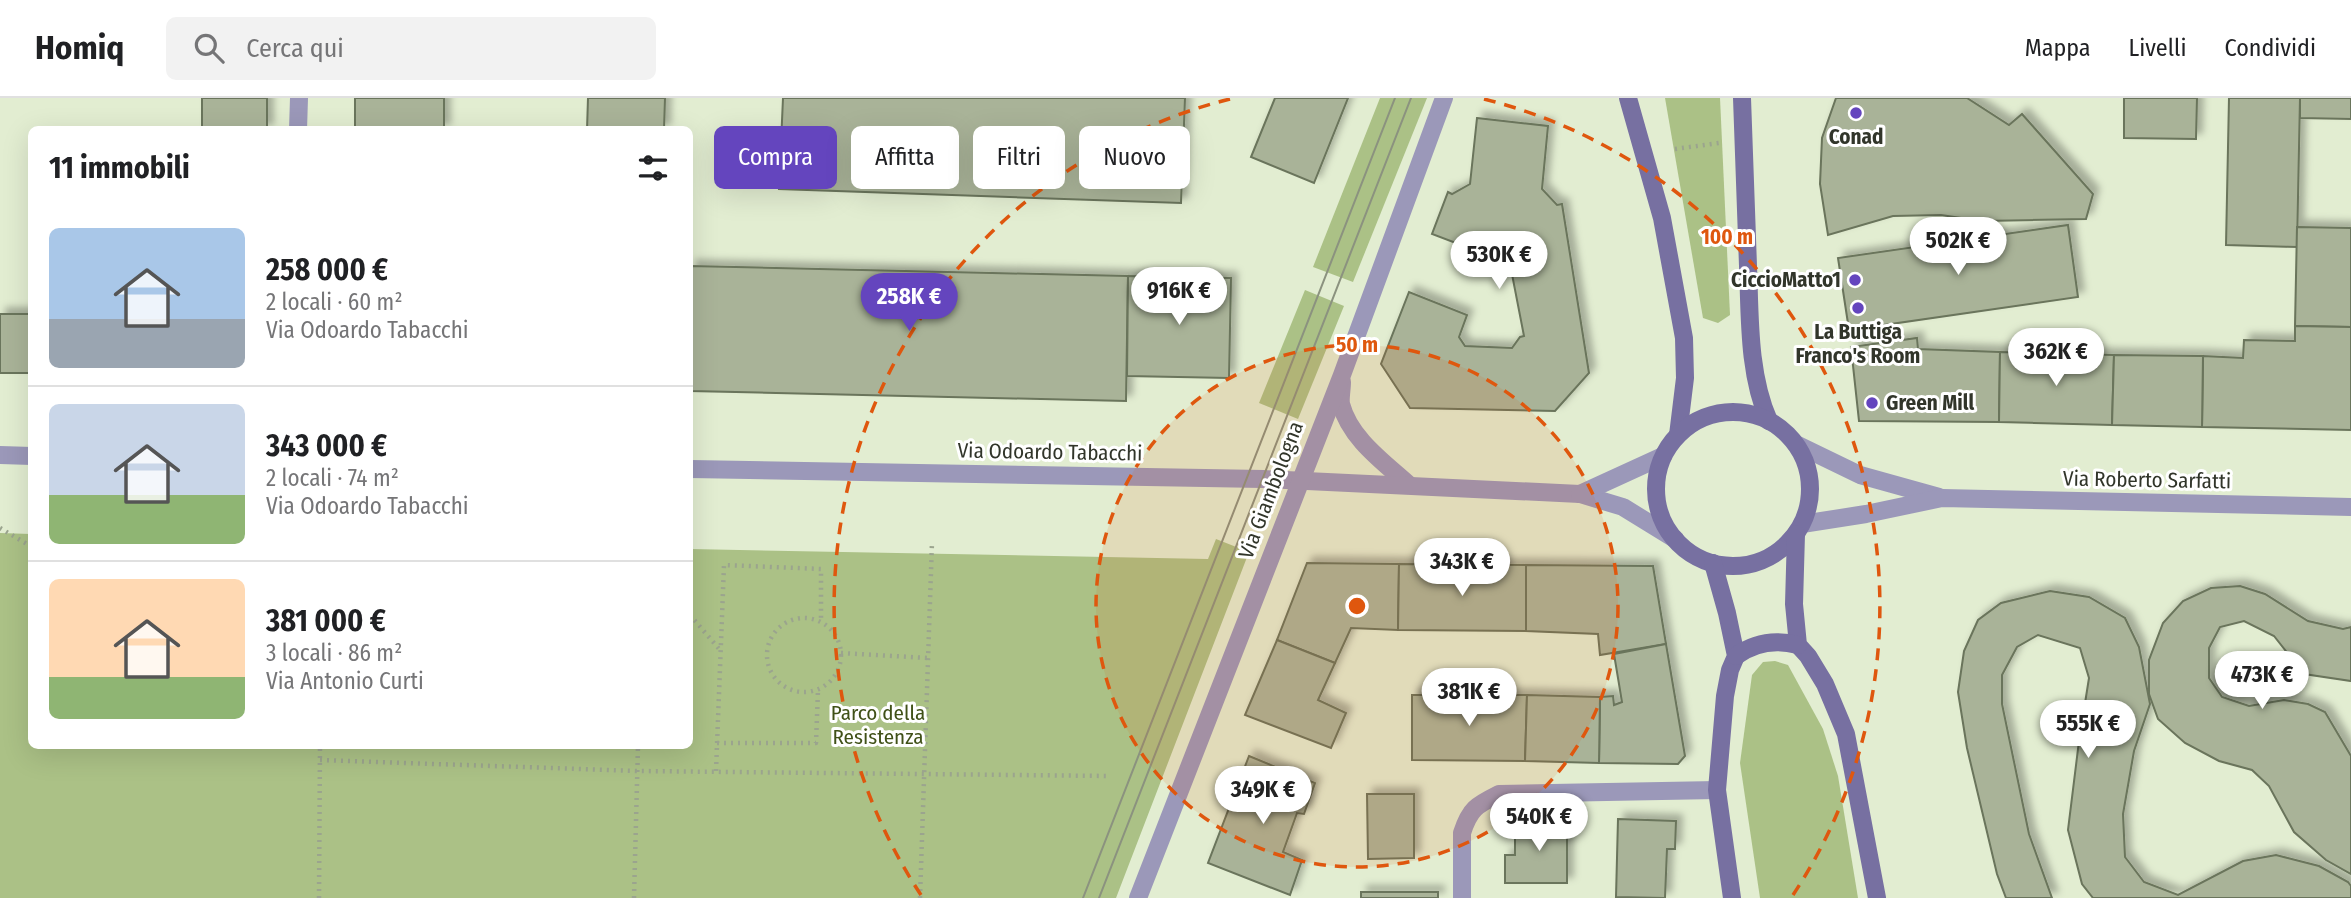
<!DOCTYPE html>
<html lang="it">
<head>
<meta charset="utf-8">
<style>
	:root { --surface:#fff; --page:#f2f2f2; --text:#202124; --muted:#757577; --line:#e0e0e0; --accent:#6445be }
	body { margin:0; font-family:"Fira Sans Condensed",sans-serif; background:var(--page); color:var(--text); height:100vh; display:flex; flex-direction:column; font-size:26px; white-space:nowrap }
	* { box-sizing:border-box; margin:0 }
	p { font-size:23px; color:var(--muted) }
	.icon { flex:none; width:38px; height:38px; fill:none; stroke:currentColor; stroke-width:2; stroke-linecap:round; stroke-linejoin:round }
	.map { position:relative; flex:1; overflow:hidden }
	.sheet { position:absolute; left:28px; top:28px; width:665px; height:623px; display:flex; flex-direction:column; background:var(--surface); border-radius:10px; box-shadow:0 7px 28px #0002 }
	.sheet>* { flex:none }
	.top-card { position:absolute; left:714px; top:28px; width:665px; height:63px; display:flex; gap:14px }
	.price { position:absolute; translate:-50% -60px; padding:0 16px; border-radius:24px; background:#fff; color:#222; font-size:23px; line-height:46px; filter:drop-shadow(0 2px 4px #0008) }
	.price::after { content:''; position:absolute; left:50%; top:42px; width:21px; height:16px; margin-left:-10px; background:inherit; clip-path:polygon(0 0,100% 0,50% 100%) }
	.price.active { background:var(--accent); color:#fff }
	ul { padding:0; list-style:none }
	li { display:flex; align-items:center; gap:21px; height:175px; padding:0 21px }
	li+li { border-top:2px solid var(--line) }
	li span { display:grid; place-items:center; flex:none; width:196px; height:140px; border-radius:10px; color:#555 }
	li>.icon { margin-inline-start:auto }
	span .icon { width:84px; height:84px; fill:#fffc; stroke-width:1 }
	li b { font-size:30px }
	h2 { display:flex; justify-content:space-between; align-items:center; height:84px; padding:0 21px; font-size:30px }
	.chip { padding:0 24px; border-radius:10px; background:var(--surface); box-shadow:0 7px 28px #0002; font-size:24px; line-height:63px }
	.chip.active { background:var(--accent); color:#fff }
	header { display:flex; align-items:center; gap:42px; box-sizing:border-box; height:98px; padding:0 35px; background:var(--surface); border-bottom:2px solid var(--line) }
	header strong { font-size:33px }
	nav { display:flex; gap:38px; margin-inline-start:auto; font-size:24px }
	.search { width:490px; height:63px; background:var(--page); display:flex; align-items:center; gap:18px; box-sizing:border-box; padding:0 24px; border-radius:10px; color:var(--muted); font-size:26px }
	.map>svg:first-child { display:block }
	.green { fill:#abc186 }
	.building { fill:#a9b398; stroke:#6a745b; stroke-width:2; filter:url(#shadow) }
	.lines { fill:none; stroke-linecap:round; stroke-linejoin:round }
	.path { stroke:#9ba48e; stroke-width:4.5; stroke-dasharray:2 5; stroke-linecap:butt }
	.minor { stroke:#9b98b9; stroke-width:18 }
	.secondary { stroke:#7770a1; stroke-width:18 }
	.tram { stroke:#8b927f; stroke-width:2 }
	.ring { fill:none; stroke:#df570e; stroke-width:3.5; stroke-dasharray:12 9 }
	.poi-dot { fill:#6445be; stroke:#fff; stroke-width:2.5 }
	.labels { text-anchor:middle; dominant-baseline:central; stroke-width:6; stroke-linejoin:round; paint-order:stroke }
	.poi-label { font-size:21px; font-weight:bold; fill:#31352a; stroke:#fff }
	.street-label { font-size:21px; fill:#31352a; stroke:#fff }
	.park-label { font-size:21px; fill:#405118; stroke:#fff }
	.centre { fill:#df570e; stroke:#fff; stroke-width:3.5 }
	.ring-label { font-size:21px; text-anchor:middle; font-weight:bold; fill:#df570e; stroke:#fff; stroke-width:6; stroke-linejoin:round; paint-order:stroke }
</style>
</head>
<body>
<header>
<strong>Homiq</strong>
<div class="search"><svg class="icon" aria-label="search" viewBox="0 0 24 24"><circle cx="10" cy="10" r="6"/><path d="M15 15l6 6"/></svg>Cerca qui</div>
<nav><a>Mappa</a><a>Livelli</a><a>Condividi</a></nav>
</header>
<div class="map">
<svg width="2351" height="800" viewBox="0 0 2351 800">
	<defs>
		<filter id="shadow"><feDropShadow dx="6" dy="-6" stdDeviation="3.5" flood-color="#0004"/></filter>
	</defs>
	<rect width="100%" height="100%" fill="#e2edd1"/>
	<g class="green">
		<polygon points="1380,0 1427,0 1353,184 1313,169"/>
		<polygon points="1665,0 1720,0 1730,217 1718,225 1703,220"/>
		<polygon points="1305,192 1344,208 1298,321 1259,305"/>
		<polygon points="0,435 31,436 32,648 690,648 690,451 1208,461 1216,441 1249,454 1116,800 0,800"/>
		<polygon points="1775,563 1788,567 1823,631 1838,678 1858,800 1760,800 1740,665 1752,577 1763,564"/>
	</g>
	<g class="building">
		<rect x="202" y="0" width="65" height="32"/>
		<rect x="355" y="0" width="89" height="32"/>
		<polygon points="588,0 665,0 664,32 587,32"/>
		<polygon points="783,0 1185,0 1181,105 779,91"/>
		<polygon points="1275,0 1348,0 1314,85 1251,59"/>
		<polygon points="1836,0 1967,0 2009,27 2022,16 2093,96 2086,121 1981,123 1941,117 1893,118 1828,137 1820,86 1822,40"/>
		<polygon points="2124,0 2197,0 2196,41 2124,40"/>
		<polygon points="2229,0 2300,0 2297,149 2226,147"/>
		<polygon points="2300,0 2351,0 2351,21 2300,20"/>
		<polygon points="1477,20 1548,28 1542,91 1557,107 1562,106 1589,275 1555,313 1410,310 1381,266 1409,194 1467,217 1459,239 1465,248 1512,250 1520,239 1524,238 1504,135 1486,134 1485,147 1477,153 1432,136 1448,94 1452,96 1470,86"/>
		<polygon points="2068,127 2078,199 1849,232 1838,160"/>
		<polygon points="2297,129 2351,130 2351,229 2295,228"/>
		<polygon points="690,168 1128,178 1126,303 690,293"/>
		<polygon points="1128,178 1231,180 1229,280 1127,278"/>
		<rect x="0" y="216" width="32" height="59"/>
		<polygon points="2295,228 2351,229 2351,332 2202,329 2203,258 2243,260 2244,242 2295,243"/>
		<polygon points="1917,240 1918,251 2000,254 1999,324 1859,323 1851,249"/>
		<polygon points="2000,254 2114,257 2112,327 1999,324"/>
		<polygon points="2114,257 2203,258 2202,329 2112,327"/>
		<polygon points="1307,465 1399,466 1398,532 1351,530 1335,565 1277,542"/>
		<polygon points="1399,466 1526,467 1526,533 1398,532"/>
		<polygon points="1526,467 1653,468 1666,546 1600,557 1598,536 1526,533"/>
		<polygon points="2240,488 2265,496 2308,523 2343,531 2351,529 2351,583 2304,576 2274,538 2244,523 2220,529 2209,550 2209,580 2222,599 2249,608 2284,602 2308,606 2325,614 2351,658 2351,776 2326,762 2294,734 2269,688 2252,672 2219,663 2185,645 2158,621 2149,596 2149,562 2163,525 2183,503 2211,490"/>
		<polygon points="2050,493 2089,499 2125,520 2139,549 2150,606 2134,653 2123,716 2125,759 2144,784 2178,797 2243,763 2276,757 2319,768 2348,784 2351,788 2351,800 2093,800 2082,786 2068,732 2079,643 2089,580 2080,550 2038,537 2017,549 2002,577 2002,606 2029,736 2052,800 2006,800 1997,776 1967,650 1958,594 1964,553 1978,522 2001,505"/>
		<polygon points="1277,542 1335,565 1318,602 1346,615 1331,650 1245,617"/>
		<polygon points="1666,546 1685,658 1678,666 1599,665 1600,599 1613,598 1614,607 1622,604 1614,556"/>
		<polygon points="1412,597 1527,597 1525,663 1412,662"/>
		<polygon points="1527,597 1600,599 1599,665 1525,663"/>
		<polygon points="1249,658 1315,685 1304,716 1297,715 1283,754 1302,762 1290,797 1208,765"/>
		<polygon points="1367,696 1414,696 1414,760 1368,761"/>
		<polygon points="1618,721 1676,723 1675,751 1667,751 1665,800 1616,799"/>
		<polygon points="1515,723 1567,723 1567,785 1505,785 1505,757 1515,757"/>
		<rect x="1361" y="794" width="77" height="6"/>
	</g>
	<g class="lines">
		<g class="path">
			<polyline points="1675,51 1719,45"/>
			<polyline points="0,430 32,449"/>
			<polyline points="690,517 720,552"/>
			<circle cx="804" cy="557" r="37"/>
			<polyline points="841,555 928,560"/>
			<polyline points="717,645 816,645 818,592"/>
			<polyline points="320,662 637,673 1110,678"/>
			<polyline points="716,673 724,467 821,471 821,524"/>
			<polyline points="319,800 320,648"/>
			<polyline points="634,800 638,648"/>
			<polyline points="920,800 932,444"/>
		</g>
		<g class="minor">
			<polyline points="298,32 299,0"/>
			<path d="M1342,284C1342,291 1340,300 1341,306C1350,341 1385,365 1409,387"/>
			<polyline points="1796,346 1860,377 1939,399"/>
			<polyline points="0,357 32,358"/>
			<polyline points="690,371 1263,381 1580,396 1623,409 1675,441"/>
			<polyline points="1580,396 1663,358"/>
			<polyline points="1802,426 1866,416 1942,400 2351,409"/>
			<polyline points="1138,800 1342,277 1444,0"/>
			<path d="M1462,800V735C1470,710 1477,707 1499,696L1717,692"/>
		</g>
		<g class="secondary">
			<polyline points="1628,0 1662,120 1684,240 1685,280 1678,337"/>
			<path d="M1742,0C1744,56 1746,112 1748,168C1750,218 1748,276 1769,323"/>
			<circle cx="1733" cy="391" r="77"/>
			<polyline points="1796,436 1794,506 1798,547 1808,558 1825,586 1846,636 1877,800"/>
			<polyline points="1713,465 1727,515 1736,558 1730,572 1725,598 1717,692 1732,800"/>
			<path d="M1736,558C1755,544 1775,541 1798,547"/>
		</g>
		<g class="tram">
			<polyline points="1083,800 1395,0"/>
			<polyline points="1099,800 1411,0"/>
		</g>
	</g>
	<circle cx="1357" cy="508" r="261" fill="#df570e" fill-opacity=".12"/>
	<g class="ring">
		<circle cx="1357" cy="508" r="261"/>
		<path d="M921 797A523 523 0 0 1 1230 1M1484 1A523 523 0 0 1 1793 797"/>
	</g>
	<g class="poi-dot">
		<circle cx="1856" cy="15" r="7"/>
		<circle cx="1855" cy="182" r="7"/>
		<circle cx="1858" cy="210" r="7"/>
		<circle cx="1872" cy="305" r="7"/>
	</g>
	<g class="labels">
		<g class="poi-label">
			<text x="1856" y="39">Conad</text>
			<text x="1841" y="182" text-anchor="end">CiccioMatto1</text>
			<text x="1858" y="234">La Buttiga<tspan x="1858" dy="24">Franco's Room</tspan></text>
			<text x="1886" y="305" text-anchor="start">Green Mill</text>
		</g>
		<g class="street-label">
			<text transform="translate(1050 354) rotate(1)">Via Odoardo Tabacchi</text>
			<text transform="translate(2147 382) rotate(1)">Via Roberto Sarfatti</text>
			<text transform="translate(1271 392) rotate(-69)">Via Giambologna</text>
		</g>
		<g class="park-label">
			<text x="878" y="615">Parco della<tspan x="878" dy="24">Resistenza</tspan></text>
		</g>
	</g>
	<circle cx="1357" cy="508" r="10" class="centre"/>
	<g class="ring-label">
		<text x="1727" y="146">100 m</text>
		<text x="1357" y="254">50 m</text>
	</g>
</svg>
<b class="price" style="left:1958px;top:179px">502K €</b>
<b class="price" style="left:1499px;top:193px">530K €</b>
<b class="price" style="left:1179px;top:229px">916K €</b>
<b class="price active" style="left:909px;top:235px">258K €</b>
<b class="price" style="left:2056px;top:290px">362K €</b>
<b class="price" style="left:1462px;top:500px">343K €</b>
<b class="price" style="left:2262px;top:613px">473K €</b>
<b class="price" style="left:1469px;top:630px">381K €</b>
<b class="price" style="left:2088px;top:662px">555K €</b>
<b class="price" style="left:1263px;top:728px">349K €</b>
<b class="price" style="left:1539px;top:755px">540K €</b>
<div class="top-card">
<a class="chip active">Compra</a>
<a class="chip">Affitta</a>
<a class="chip">Filtri</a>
<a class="chip">Nuovo</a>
</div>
<section class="sheet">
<h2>11 immobili<svg class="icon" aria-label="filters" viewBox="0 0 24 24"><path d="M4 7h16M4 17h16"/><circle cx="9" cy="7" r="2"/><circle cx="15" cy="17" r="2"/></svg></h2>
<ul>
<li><span style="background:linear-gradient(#a9c7e8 65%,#9aa5b1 0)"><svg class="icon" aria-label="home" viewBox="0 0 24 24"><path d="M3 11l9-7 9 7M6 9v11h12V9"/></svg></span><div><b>258 000 €</b><p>2 locali · 60 m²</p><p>Via Odoardo Tabacchi</p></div></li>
<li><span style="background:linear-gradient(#c9d6e8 65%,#8fb573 0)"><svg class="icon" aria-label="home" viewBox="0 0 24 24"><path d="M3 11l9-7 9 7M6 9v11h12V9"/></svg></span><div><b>343 000 €</b><p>2 locali · 74 m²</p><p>Via Odoardo Tabacchi</p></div></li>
<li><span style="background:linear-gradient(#ffd9b3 70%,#8fb573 0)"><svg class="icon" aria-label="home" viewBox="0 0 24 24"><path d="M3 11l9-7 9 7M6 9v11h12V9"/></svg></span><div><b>381 000 €</b><p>3 locali · 86 m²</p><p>Via Antonio Curti</p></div></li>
</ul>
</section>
</div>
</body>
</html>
